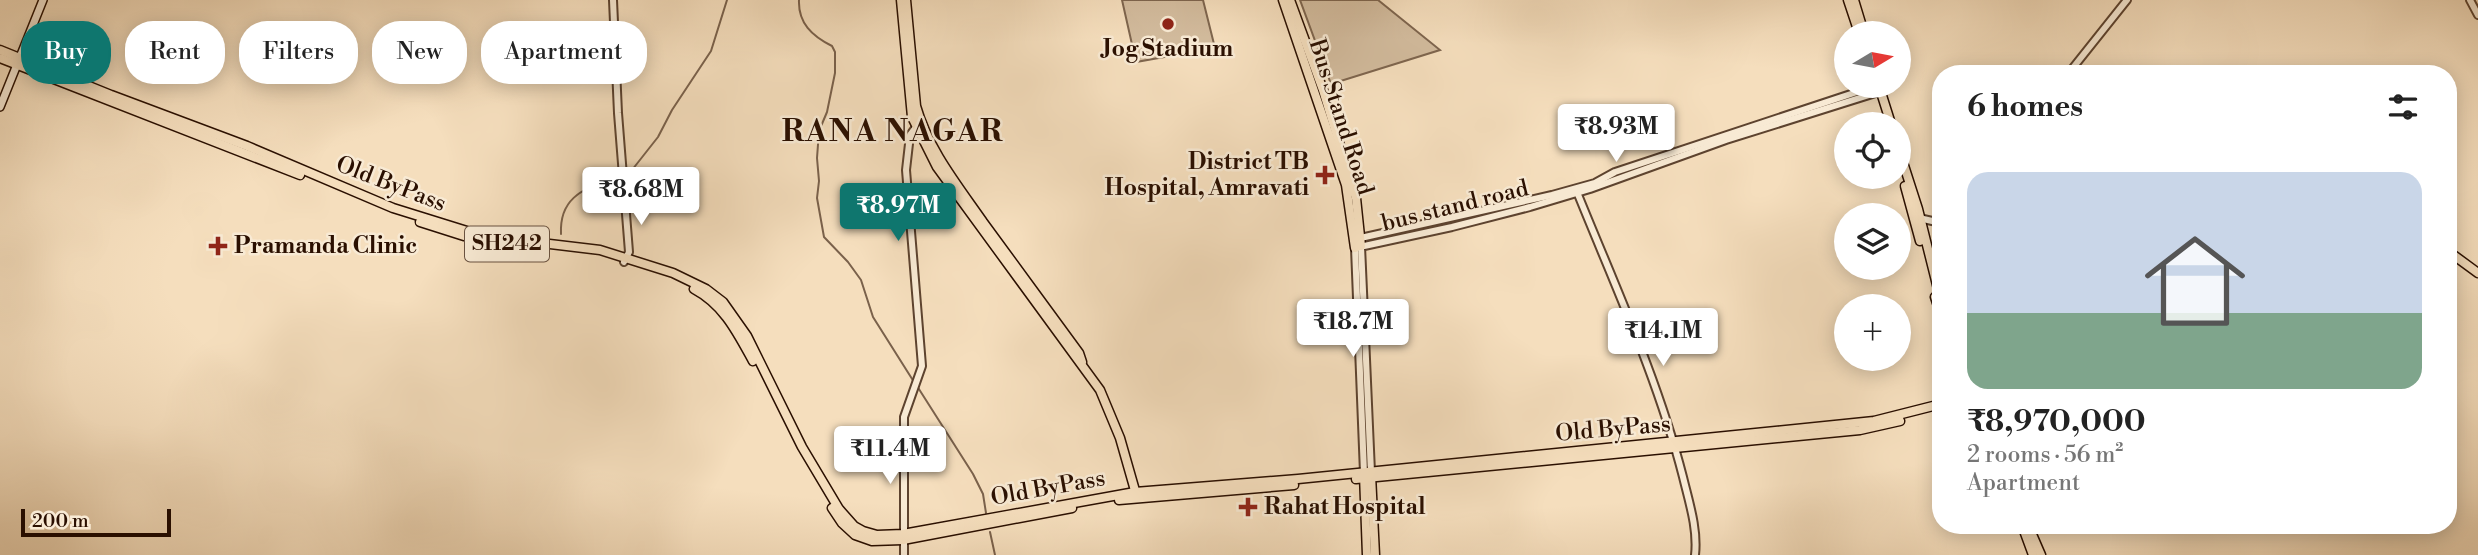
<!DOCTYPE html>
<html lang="en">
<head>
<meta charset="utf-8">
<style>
	:root { --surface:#fff; --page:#f2f2f2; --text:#222; --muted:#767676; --accent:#0f766e }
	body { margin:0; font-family:"Libre Bodoni",serif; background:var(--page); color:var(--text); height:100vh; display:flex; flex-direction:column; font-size:26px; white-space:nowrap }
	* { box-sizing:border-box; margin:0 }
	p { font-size:23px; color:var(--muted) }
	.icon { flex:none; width:38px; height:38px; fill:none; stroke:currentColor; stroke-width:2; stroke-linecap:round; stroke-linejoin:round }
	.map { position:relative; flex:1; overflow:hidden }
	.sheet { position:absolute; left:1932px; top:65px; width:525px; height:469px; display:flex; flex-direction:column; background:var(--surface); border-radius:28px; box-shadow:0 4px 18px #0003 }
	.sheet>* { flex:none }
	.banner { position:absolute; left:21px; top:21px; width:665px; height:63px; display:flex; gap:14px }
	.needle { width:46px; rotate:80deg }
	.fabs { position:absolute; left:1834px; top:21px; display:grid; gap:14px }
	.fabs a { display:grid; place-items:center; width:77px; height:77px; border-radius:50%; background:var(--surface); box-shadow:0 4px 18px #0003; font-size:35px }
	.scale { position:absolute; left:21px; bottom:18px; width:150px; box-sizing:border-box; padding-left:7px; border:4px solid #2a0f00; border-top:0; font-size:19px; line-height:24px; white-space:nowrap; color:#2a0f00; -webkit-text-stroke:5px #f8ead4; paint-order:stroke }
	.price { position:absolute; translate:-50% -60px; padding:0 16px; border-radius:7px; background:#fff; color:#222; font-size:23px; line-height:46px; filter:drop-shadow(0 2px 4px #0008) }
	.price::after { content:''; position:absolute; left:50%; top:42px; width:21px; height:16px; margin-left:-10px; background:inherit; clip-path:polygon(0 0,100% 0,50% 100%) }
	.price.selected { background:var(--accent); color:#fff }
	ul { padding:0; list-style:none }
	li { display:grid; align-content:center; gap:14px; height:371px; padding:0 35px }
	li span { display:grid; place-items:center; height:217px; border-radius:21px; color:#555 }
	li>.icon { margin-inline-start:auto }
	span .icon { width:126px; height:126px; fill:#fffc; stroke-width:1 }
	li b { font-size:30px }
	h2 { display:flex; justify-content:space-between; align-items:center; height:84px; padding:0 35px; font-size:30px }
	.tag { padding:0 24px; border-radius:28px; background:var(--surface); box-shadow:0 4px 18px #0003; font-size:24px; line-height:63px }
	.tag.selected { background:var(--accent); color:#fff }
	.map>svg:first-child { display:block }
	.green { fill:#d2bb9d; stroke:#7e654e; stroke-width:2 }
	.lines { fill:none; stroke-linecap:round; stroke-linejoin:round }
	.stream { stroke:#7a614b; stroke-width:2 }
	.tertiary-casing { stroke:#5d432f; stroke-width:10 }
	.secondary-casing { stroke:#2a0f00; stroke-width:10 }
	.primary-casing { stroke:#2a0f00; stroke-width:11 }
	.tertiary { stroke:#f8ead4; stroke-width:6 }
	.secondary { stroke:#f8ead4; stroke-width:7 }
	.primary { stroke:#f5debd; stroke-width:8 }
	.poi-dot { fill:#8f2418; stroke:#f8ead4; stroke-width:2.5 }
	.labels { text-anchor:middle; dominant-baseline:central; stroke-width:5; stroke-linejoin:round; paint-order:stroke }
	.shield { fill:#f8ead4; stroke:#685140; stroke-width:2 }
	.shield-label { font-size:21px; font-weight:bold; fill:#2a0f00 }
	.poi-label { font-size:23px; font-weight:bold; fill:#2a0f00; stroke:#f8ead4; text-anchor:start }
	.street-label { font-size:23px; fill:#2a0f00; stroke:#f8ead4 }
	.district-label { font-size:30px; font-weight:bold; letter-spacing:2px; fill:#2a0f00; stroke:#f8ead4 }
</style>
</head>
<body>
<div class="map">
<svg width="2478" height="555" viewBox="0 0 2478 555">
	<rect width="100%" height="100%" fill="#f5debd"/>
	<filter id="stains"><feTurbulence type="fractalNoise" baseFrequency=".00286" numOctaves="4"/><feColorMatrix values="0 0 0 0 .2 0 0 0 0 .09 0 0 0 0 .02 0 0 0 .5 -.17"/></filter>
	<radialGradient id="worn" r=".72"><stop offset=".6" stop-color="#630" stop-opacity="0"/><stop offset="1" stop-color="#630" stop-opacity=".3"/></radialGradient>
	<g class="green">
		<polygon points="1122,0 1203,0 1215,48 1136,62"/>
		<polygon points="1300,0 1378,0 1440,50 1331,84"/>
	</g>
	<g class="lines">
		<g class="stream">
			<path d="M799,0C798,23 812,36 832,46L835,52V73L827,112L819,131L817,158L819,181L817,198L824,237L848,262L861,280L873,317L914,382"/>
			<polyline points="626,172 632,170 658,137 672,110 711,51 727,0"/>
			<path d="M561,234C559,193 590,188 621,174"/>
			<polyline points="917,386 973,474 983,494 986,513"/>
			<polyline points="990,532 995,555"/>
		</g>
		<g class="tertiary-casing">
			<g id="tertiary">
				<polyline points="613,0 618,113 629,252 624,262"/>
				<polyline points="2470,0 2478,15"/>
				<polyline points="2068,74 2127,0"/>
				<path d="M1577,192C1615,286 1658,379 1683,477C1689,502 1698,529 1695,555"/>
				<polyline points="1919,218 1941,223"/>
				<polyline points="1356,239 1552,195 1595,183 1615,172 1875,86"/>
				<polyline points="1361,246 1371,472"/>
				<polyline points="1364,473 1355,248 1452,227 1530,207 1590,189 1726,140 1882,91"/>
				<polyline points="904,555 904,417 922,366 906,170 910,135 919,123"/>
			</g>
		</g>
		<g class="secondary-casing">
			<polyline id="secondary" points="0,107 43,0"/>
		</g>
		<g class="primary-casing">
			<g id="primary">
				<polyline points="901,0 912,117 937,167 1100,390 1120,438 1136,494"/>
				<path d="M906,0L916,106C928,149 958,186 983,222C1015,266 1047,309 1079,353L1082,362"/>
				<polyline points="1283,0 1346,185 1355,248"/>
				<polyline points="1290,0 1323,90 1356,198 1361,246"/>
				<polyline points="1848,0 1859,33"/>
				<polyline points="1854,0 1864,33"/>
				<polyline points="0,50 111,95 247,146 393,208 483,236 600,250 673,273 706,289 723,302 747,336 802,447 839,509 854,526 863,531 877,535 903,534 1135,492 1298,479 1874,421 1941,404"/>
				<polyline points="0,58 300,175"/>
				<polyline points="1879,86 1891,124"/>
				<polyline points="1899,150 1918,209 1941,301"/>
				<polyline points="1905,186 1920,241"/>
				<polyline points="420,222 464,236"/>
				<polyline points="2448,251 2478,273"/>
				<path d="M694,289C724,305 737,332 753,361"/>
				<polyline points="1935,297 1941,315"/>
				<polyline points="1364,474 1367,555"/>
				<polyline points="1371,475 1375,555"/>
				<polyline points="1356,479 1860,430 1900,421"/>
				<polyline points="1119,500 1294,485"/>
				<polyline points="832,508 842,523 855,535 872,541 903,540 1072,508"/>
				<polyline points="2022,525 2033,555"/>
				<polyline points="2028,525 2041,555"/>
			</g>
		</g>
		<use href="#tertiary" class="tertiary"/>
		<use href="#secondary" class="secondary"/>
		<use href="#primary" class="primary"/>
	</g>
	<g class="poi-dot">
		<circle cx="1168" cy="24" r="7"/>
		<path d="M1321.5 164.5h7v7h7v7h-7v7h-7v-7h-7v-7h7z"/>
		<path d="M214.5 235.5h7v7h7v7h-7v7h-7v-7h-7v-7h7z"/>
		<path d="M1244.5 496.5h7v7h7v7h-7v7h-7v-7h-7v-7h7z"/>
	</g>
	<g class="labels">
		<rect class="shield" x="465" y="226.5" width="84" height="35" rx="5"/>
		<g class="shield-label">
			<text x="507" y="244">SH242</text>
		</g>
		<g class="poi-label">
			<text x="1168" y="49" text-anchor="middle">Jog Stadium</text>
			<text x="1309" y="162" text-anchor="end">District TB<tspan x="1309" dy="26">Hospital, Amravati</tspan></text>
			<text x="234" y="246">Pramanda Clinic</text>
			<text x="1264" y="507">Rahat Hospital</text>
		</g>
		<g class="street-label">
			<text transform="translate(1341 117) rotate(72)">Bus Stand Road</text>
			<text transform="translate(391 184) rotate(21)">Old ByPass</text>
			<text transform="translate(1455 206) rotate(-14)">bus stand road</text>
			<text transform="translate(1613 429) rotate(-5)">Old ByPass</text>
			<text transform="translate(1048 488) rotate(-10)">Old ByPass</text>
		</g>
		<g class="district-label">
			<text x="893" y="132">RANA NAGAR</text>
		</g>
	</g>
	<rect width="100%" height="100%" filter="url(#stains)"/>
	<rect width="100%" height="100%" fill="url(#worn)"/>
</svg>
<div class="fabs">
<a><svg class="needle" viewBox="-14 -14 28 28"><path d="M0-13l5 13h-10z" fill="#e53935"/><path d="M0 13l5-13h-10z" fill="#767676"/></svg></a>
<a><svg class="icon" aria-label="locate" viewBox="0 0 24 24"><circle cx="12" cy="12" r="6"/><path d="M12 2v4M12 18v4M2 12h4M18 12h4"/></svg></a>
<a><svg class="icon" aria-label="layers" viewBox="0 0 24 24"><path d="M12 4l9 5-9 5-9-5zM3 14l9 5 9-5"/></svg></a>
<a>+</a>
</div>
<div class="scale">200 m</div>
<b class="price" style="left:1616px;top:164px">₹8.93M</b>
<b class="price" style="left:641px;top:227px">₹8.68M</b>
<b class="price selected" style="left:898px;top:243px">₹8.97M</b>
<b class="price" style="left:1353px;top:359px">₹18.7M</b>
<b class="price" style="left:1663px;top:368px">₹14.1M</b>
<b class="price" style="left:890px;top:486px">₹11.4M</b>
<div class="banner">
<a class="tag selected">Buy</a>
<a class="tag">Rent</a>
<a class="tag">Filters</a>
<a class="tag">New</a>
<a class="tag">Apartment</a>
</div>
<section class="sheet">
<h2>6 homes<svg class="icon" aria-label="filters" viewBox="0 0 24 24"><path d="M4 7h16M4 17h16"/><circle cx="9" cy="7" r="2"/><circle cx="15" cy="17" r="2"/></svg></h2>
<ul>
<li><span style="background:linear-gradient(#c9d6e8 65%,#7fa58c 0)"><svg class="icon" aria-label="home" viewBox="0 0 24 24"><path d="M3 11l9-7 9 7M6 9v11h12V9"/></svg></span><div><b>₹8,970,000</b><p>2 rooms · 56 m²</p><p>Apartment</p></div></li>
</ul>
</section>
</div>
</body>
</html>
